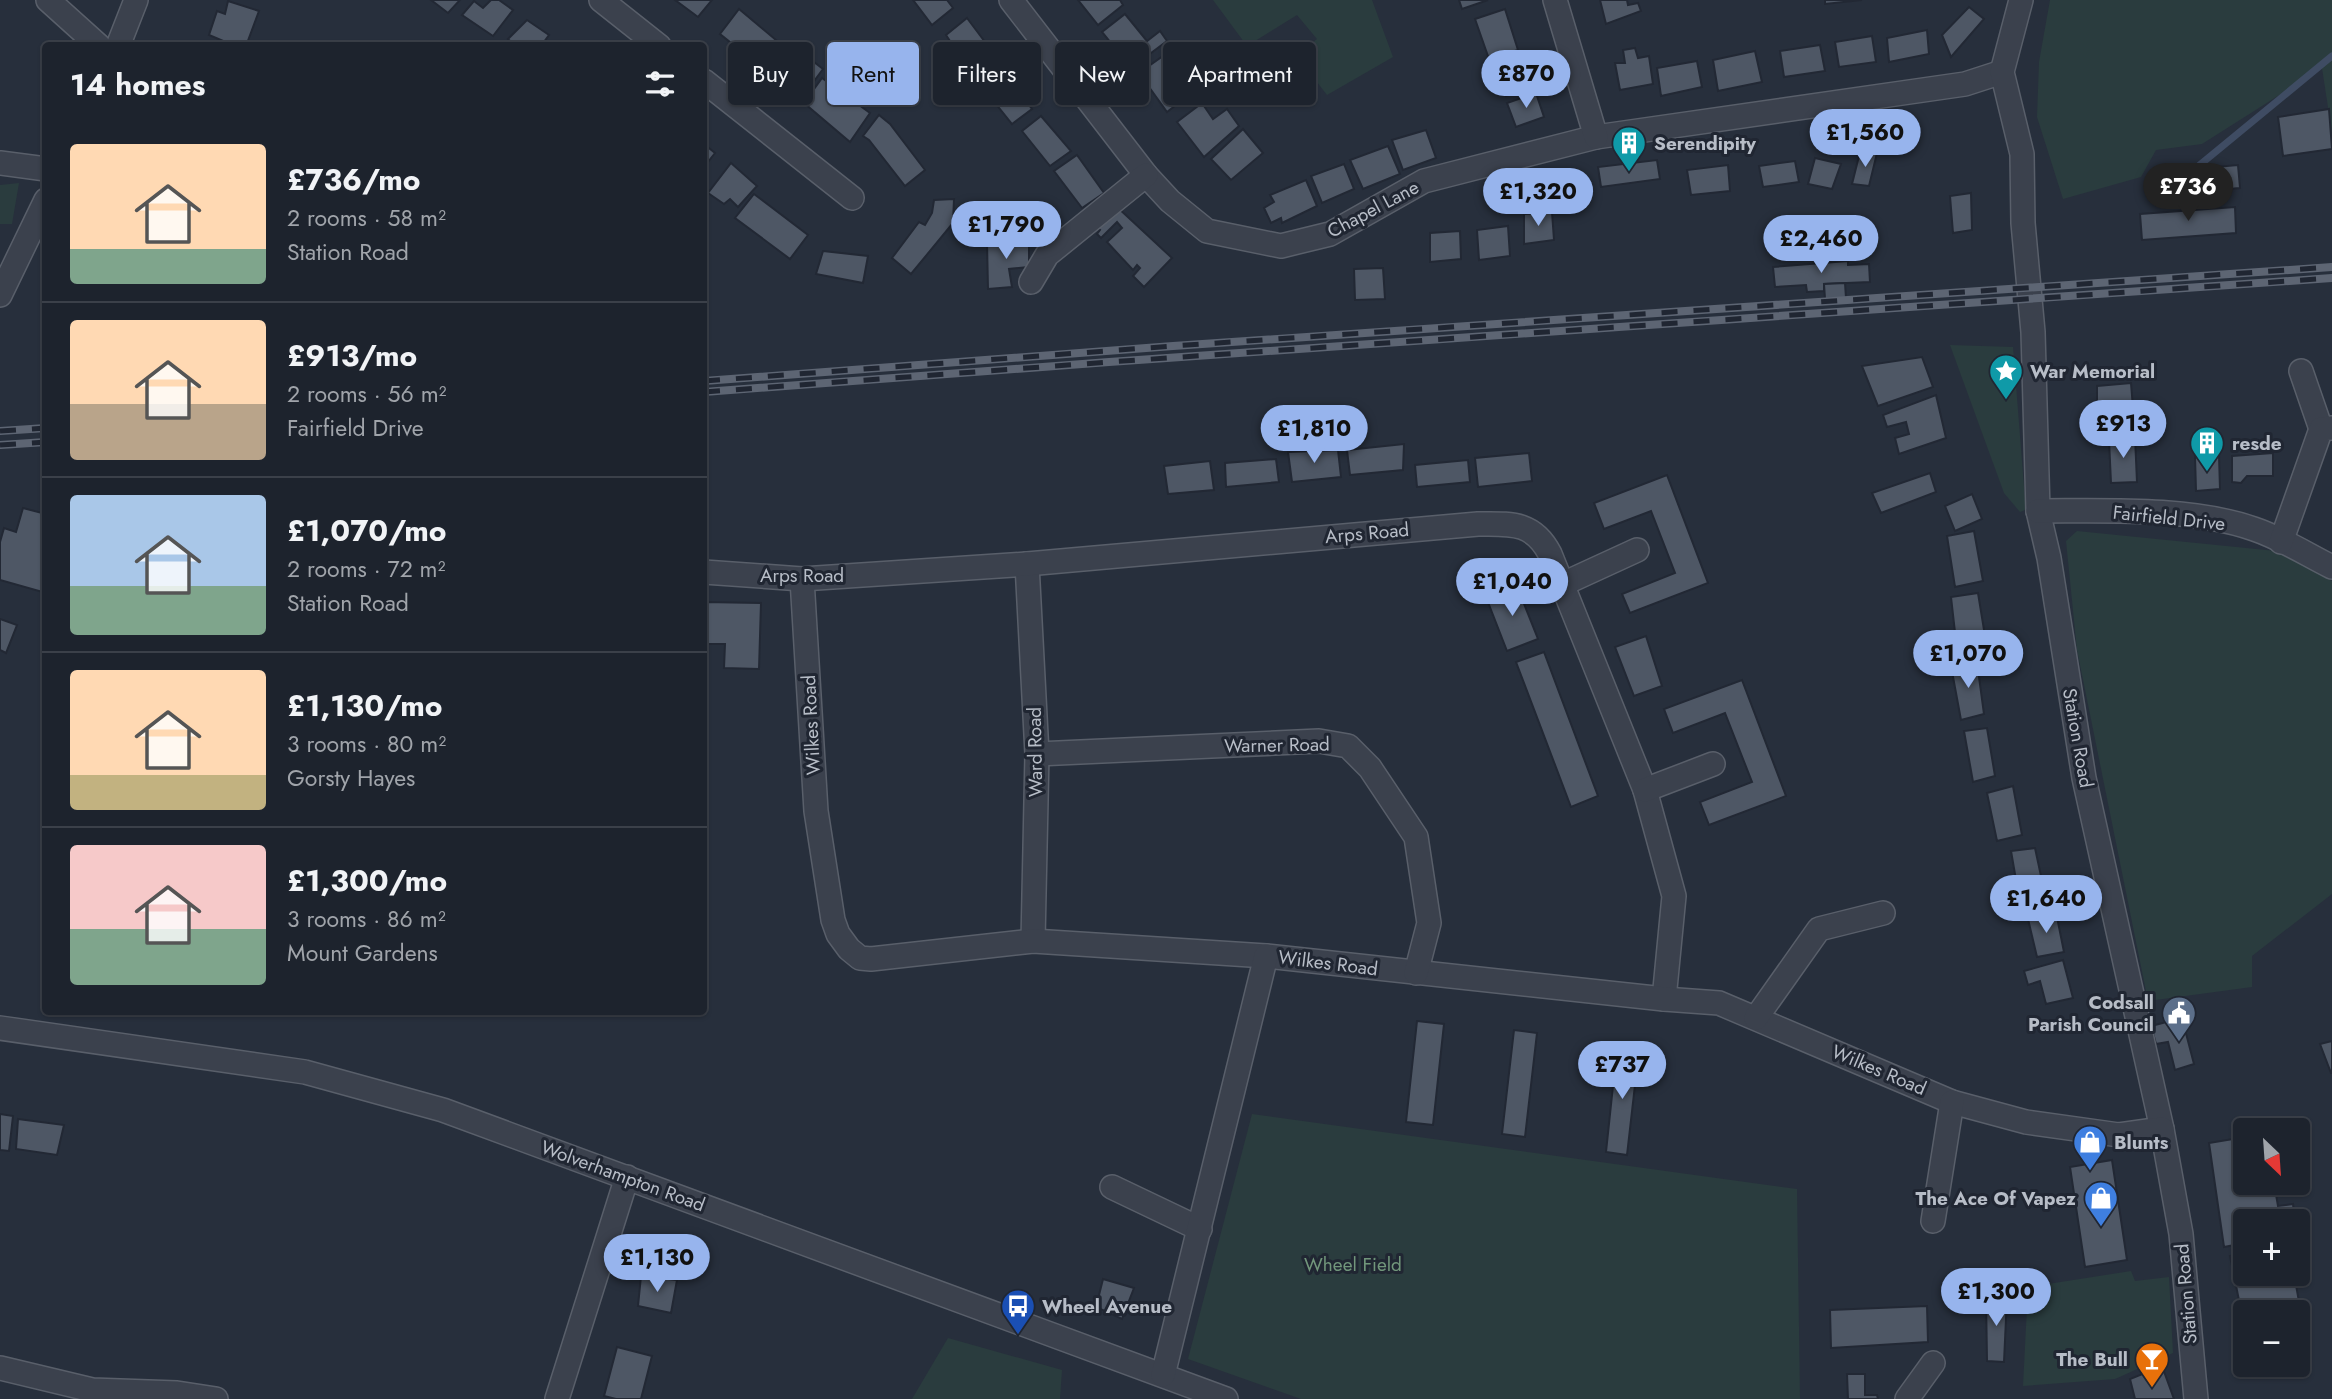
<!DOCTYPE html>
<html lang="en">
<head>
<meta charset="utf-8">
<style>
	:root { --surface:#1d232d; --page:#2a2f39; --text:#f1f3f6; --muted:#a0a4aa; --line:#3b4049; --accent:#97b4ed }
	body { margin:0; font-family:Jost,sans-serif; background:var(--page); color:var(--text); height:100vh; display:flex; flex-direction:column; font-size:26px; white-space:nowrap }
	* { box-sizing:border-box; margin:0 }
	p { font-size:23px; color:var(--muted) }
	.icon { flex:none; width:38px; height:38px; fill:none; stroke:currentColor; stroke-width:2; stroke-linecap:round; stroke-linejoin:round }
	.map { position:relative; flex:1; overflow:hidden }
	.sheet { position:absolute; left:42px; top:42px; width:665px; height:973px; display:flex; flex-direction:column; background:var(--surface); border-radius:7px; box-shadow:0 2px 5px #0004,0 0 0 2px var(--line) }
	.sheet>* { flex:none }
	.banner { position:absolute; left:728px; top:42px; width:665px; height:63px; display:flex; gap:14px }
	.needle { width:46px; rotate:155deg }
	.buttons { position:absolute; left:2233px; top:1118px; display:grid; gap:14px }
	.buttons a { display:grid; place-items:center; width:77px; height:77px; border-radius:7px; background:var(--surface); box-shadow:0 2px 5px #0004,0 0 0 2px var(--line); font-size:35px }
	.price { position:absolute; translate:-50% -60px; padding:0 16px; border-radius:24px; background:var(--accent); color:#111; font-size:23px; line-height:46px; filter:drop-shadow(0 2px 4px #0008) }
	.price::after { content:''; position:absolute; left:50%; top:42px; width:21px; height:16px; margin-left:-10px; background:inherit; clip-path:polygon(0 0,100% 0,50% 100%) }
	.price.active { background:#222; color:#fff }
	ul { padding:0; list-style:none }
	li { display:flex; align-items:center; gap:21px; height:175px; padding:0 28px }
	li+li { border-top:2px solid var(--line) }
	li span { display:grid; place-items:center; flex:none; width:196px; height:140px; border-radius:7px; color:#555 }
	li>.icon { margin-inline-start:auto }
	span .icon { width:84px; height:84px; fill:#fffc; stroke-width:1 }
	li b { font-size:30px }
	h2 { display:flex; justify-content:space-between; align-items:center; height:84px; padding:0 28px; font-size:30px }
	.chip { padding:0 24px; border-radius:7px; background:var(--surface); box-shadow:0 2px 5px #0004,0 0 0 2px var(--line); font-size:24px; line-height:63px }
	.chip.active { background:var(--accent); color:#111 }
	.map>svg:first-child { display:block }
	.green { fill:#2a3c3e }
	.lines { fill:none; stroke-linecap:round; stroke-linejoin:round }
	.stream { stroke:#3f4c63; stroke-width:7 }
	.building { fill:#4e5765; stroke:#222834; stroke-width:2 }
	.minor-casing { stroke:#595f6a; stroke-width:26 }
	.minor { stroke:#3b414d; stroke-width:23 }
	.rail-casing { stroke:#5d6573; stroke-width:8 }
	.rail { stroke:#202632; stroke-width:5; stroke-dasharray:16; stroke-linecap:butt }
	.labels { text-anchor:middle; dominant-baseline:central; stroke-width:6; stroke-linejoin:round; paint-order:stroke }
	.poi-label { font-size:19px; font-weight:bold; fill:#b7bdc7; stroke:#202632; text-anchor:start }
	.street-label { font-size:19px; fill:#b7bdc7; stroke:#202632 }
	.park-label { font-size:19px; fill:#71967b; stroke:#202632 }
</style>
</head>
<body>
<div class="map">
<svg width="2332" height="1399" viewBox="0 0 2332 1399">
	<rect width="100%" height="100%" fill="#272f3c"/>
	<g class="green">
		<polygon points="1213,0 1372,0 1393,57 1327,95 1296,55 1317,39 1297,15 1247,46"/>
		<polygon points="2050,0 2332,0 2332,133 2322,68 2202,144 2156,150 2141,177 2063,199 2037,117 2039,62"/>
		<polygon points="19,183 12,224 0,224 0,185"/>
		<polygon points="1950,345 2013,347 2025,499 2025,510 2020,512 2004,493"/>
		<polygon points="2077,531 2276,551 2332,581 2332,894 2252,956 2252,987 2148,1001 2077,650 2066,541"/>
		<polygon points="1252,1114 1797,1189 1800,1399 1301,1399 1188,1359"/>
		<polygon points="2131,1271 2135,1281 2169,1277 2173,1353 2115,1379 2023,1386 2028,1287"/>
		<polygon points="948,1338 1062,1370 1060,1399 912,1399"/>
	</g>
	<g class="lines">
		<polyline class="stream" points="2196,168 2332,56"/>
	</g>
	<g class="building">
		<polygon points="431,0 460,0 448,13"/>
		<polygon points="491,0 499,0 513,10 493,36 462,15 474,1 483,8"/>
		<polygon points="675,0 712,0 698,17"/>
		<polygon points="913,0 947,0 953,8 932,25"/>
		<polygon points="1078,0 1120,0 1123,5 1098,25"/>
		<polygon points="1459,0 1488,0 1462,9"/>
		<polygon points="1600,0 1627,0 1628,5 1638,3 1641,11 1606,24"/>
		<polygon points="1825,0 1862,0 1825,4"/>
		<polygon points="228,1 259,11 246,46 235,46 209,35 217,11 225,14"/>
		<polygon points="1969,7 1984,19 1951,57 1942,35"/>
		<polygon points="739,9 776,40 756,63 720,34"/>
		<polygon points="1505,9 1518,50 1489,59 1475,19"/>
		<polygon points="1125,14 1147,41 1160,31 1167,41 1131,68 1102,32"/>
		<polygon points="967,18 994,54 970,71 946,35"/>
		<polygon points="527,20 549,35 544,42 548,46 515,46 508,39"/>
		<polygon points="1927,30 1929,54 1889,62 1887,38"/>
		<polygon points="1872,36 1876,62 1839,67 1835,42"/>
		<polygon points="792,45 823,69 806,92 793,81 784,91 766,80"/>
		<polygon points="1820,45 1825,71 1784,77 1780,51"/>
		<polygon points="1635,48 1638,58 1649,56 1653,84 1620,90 1615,63 1625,63 1623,50"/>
		<polygon points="1755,51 1762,82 1718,91 1713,60"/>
		<polygon points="1163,56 1190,94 1167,112 1139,73"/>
		<polygon points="1697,61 1702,87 1661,96 1657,68"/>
		<polygon points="1524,64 1532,86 1506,96 1497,72"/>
		<polygon points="1000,68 1032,109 1012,124 980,84"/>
		<polygon points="822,78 870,113 850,142 804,103"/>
		<polygon points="1536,93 1544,117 1516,127 1507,103"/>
		<polygon points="1202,103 1213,119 1227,109 1239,126 1204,157 1177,122"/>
		<polygon points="2329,109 2332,149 2283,156 2278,117"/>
		<polygon points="879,115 890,124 925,170 905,186 869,140 863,136"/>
		<polygon points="1041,116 1071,151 1050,166 1022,131"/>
		<polygon points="1243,129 1263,153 1231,180 1211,159"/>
		<polygon points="1426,130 1436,158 1403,170 1392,140"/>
		<polygon points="704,144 715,153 704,167"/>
		<polygon points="1388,146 1400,174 1363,189 1350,160"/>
		<polygon points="1860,152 1877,153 1869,186 1852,184"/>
		<polygon points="1077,155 1104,193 1082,208 1054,171"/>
		<polygon points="1815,158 1841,164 1832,189 1808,184"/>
		<polygon points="1657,160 1660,179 1601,187 1598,167"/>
		<polygon points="1795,161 1799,182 1763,187 1759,166"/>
		<polygon points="731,163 757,186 738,207 730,199 724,204 708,193"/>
		<polygon points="1344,164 1354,189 1322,203 1311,176"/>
		<polygon points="1728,165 1730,191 1691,195 1687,170"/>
		<polygon points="2238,165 2240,188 2160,195 2158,172"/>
		<polygon points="1306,180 1317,206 1282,223 1281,218 1271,223 1264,208 1274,202 1270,195"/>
		<polygon points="1971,193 1972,230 1953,233 1950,196"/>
		<polygon points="754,194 808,235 790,259 735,218"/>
		<polygon points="954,199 953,223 911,274 892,258 919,222 925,225 932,213 934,200"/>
		<polygon points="1116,206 1172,258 1144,287 1133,276 1140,268 1137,265 1133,270 1107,242 1122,228 1117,222 1101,238 1097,234 1100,230 1093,224"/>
		<polygon points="2235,207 2236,233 2142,240 2140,214"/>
		<polygon points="1552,212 1554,240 1524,244 1524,214"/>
		<polygon points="1508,226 1510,256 1479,260 1477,230"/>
		<polygon points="1460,231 1461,259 1430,262 1430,233"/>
		<polygon points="1029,238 1029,267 1009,269 1012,287 988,289 987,243"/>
		<polygon points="823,251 868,256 863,283 816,274"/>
		<polygon points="1848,261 1848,265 1869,264 1870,282 1824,284 1824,291 1807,292 1806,285 1775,287 1773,267"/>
		<polygon points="1383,268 1385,299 1355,300 1354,269"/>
		<polygon points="1845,283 1846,298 1825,299 1824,284"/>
		<polygon points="1922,357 1933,387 1878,406 1862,366"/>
		<polygon points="2131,383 2135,433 2111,434 2109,413 2097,413 2097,386"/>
		<polygon points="1936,395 1946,438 1899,454 1895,438 1909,434 1906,422 1887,427 1883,415"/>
		<polygon points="2135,437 2137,482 2111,483 2109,440"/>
		<polygon points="1404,444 1403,470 1350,475 1347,450"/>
		<polygon points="1338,450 1341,477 1292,482 1288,452"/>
		<polygon points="1529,453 1532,481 1478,487 1475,458"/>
		<polygon points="2273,453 2273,476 2247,476 2241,483 2232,482 2232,456"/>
		<polygon points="2219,455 2220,489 2196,491 2195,456"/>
		<polygon points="1276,459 1279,482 1226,487 1225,463"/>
		<polygon points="1468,460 1470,482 1417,487 1415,465"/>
		<polygon points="1210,461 1214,490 1168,494 1164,466"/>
		<polygon points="1930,473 1936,492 1881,513 1872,493"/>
		<polygon points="1667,475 1708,583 1630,613 1622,594 1675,573 1651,511 1604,529 1594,503"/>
		<polygon points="1972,494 1982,519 1955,531 1945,506"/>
		<polygon points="23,508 46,514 46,593 0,580 0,542 4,528 16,532"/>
		<polygon points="1974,531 1983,581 1955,587 1947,536"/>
		<polygon points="1517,586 1538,639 1507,651 1486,597"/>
		<polygon points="1978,593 1986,642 1957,650 1951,597"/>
		<polygon points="704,602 761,603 759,669 724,668 725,644 704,644"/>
		<polygon points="0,619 17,625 6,653 0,650"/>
		<polygon points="1646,636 1662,686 1634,696 1615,647"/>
		<polygon points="1544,652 1598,796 1571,807 1516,662"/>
		<polygon points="1977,662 1984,714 1961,720 1951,666"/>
		<polygon points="1742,680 1786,796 1709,825 1700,802 1752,782 1725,713 1673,733 1664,709"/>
		<polygon points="1987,728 1995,776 1973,782 1964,731"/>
		<polygon points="2013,786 2022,835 1997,841 1987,793"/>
		<polygon points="2035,848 2047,904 2021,909 2011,851"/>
		<polygon points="2056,912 2064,952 2037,957 2028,919"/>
		<polygon points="2063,960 2073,998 2046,1004 2040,981 2028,985 2024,971"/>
		<polygon points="2182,1018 2194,1064 2175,1070 2168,1042 2156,1044 2151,1026"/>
		<polygon points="1417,1021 1444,1024 1433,1125 1406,1122"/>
		<polygon points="1514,1030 1537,1033 1525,1137 1502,1134"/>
		<polygon points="2332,1041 2332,1073 2331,1073 2320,1044"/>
		<polygon points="1617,1048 1639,1050 1627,1155 1606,1152"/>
		<polygon points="0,1114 13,1116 9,1151 0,1150"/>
		<polygon points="18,1119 64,1125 57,1155 16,1149"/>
		<polygon points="2245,1137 2245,1183 2274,1183 2278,1206 2293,1204 2295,1222 2245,1222 2245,1243 2224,1247 2209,1143"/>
		<polygon points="2112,1160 2127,1260 2085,1267 2070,1167"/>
		<polygon points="2245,1253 2245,1274 2294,1274 2300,1307 2293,1312 2245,1312 2244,1325 2230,1256"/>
		<polygon points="641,1276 677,1280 671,1313 638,1306"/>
		<polygon points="1103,1279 1134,1288 1122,1319 1096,1307"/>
		<polygon points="1986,1297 2007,1297 2004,1362 1987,1361"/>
		<polygon points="1927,1306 1928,1342 1831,1348 1830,1310"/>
		<polygon points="617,1347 652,1356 641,1399 616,1399 604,1396"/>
		<polygon points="2162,1366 2174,1399 2135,1399 2130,1379"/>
		<polygon points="1847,1374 1865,1374 1865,1395 1877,1395 1878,1399 1848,1399"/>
	</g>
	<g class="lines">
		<g class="minor-casing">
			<g id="minor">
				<polyline points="48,0 99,46"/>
				<polyline points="601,0 659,46"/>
				<polyline points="1011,0 1146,175 1170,201 1207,231 1281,246 1330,234 1424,181 1596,137 1965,84 2002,72"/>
				<polyline points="1555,0 1596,137"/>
				<polyline points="2021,0 2002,72 2022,154 2023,223 2033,332 2038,511 2049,558 2084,778 2162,1129 2181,1234 2196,1399"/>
				<polyline points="118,46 136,0"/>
				<polyline points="704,81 852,198"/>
				<polyline points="0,163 46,169"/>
				<polyline points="1031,282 1047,255 1146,175"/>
				<polyline points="0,295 46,200"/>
				<polyline points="2301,371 2321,429"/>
				<path d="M2038,511C2104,511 2192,507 2254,529C2281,538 2306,554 2332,567"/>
				<polyline points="2281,542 2321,429 2332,428"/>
				<polyline points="1027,564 1037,754 1033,941"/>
				<path d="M704,572L802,579L1027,564L1478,524C1510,524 1533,521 1550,554L1645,790L1674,896L1664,999"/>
				<polyline points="802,579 816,811 833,920 838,934 849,949 860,958 871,959 1033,941 1266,956 1664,999 1719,1003 1952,1102 2026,1122 2119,1135 2162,1129"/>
				<polyline points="1563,584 1637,550"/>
				<polyline points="1037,754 1319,741 1348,746 1370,768 1416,837 1429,923 1416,973"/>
				<polyline points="1645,790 1713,764"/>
				<polyline points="1756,1018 1819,929 1883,913"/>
				<polyline points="0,1028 305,1072 443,1110 1226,1399"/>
				<polyline points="1112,1187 1200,1229"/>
				<polyline points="1933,1221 1952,1102"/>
				<polyline points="0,1368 92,1390 177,1393 216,1399"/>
				<polyline points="1163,1375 1266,956"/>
				<polyline points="557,1399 627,1177"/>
				<polyline points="1907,1399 1933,1363"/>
			</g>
		</g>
		<use href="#minor" class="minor"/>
		<g class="rail-casing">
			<g id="rail">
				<polyline points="704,381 1173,346 2332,267"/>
				<polyline points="704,392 1109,362 2332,278"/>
				<polyline points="0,431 46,428"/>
				<polyline points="0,445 46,442"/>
			</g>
		</g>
		<use href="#rail" class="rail"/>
	</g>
	<defs>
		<g id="building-pin" transform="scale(1.75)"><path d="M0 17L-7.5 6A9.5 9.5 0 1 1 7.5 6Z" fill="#0f9aa8" stroke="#202632"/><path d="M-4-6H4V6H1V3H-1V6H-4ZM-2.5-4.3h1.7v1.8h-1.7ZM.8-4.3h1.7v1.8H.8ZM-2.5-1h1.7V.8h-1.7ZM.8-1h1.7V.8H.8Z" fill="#fff"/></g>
		<g id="sight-pin" transform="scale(1.75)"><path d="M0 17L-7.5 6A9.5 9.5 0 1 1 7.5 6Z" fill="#0f9aa8" stroke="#202632"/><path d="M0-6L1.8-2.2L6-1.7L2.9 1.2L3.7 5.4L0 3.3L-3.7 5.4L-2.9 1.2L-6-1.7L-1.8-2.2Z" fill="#fff"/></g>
		<g id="civic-pin" transform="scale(1.75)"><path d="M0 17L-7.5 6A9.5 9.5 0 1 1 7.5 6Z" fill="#5c6f8a" stroke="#202632"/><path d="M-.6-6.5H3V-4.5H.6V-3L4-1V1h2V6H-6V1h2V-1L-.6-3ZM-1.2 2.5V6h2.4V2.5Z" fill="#fff"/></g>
		<g id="shop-pin" transform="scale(1.75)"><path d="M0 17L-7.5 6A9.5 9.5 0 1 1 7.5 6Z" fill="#3f7fe0" stroke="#202632"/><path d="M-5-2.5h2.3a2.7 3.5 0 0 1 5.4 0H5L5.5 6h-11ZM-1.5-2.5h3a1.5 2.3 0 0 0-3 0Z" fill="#fff"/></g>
		<g id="bus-pin" transform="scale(1.75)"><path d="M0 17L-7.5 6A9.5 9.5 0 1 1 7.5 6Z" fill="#1a4fb4" stroke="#202632"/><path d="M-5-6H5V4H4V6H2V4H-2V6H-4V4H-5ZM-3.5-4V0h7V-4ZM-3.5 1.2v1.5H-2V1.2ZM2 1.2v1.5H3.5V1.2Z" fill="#fff"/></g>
		<g id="bar-pin" transform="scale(1.75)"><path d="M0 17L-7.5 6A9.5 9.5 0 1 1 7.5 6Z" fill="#e8710a" stroke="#202632"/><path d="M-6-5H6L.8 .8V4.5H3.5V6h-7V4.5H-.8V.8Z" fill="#fff"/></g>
	</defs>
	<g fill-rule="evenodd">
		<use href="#building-pin" x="1629" y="143"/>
		<use href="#sight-pin" x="2006" y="371"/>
		<use href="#building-pin" x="2207" y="443"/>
		<use href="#civic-pin" x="2179" y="1013"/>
		<use href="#shop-pin" x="2090" y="1142"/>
		<use href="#shop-pin" x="2101" y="1198"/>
		<use href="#bus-pin" x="1018" y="1306"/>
		<use href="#bar-pin" x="2152" y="1359"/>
	</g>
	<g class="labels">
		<g class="poi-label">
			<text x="1654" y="143">Serendipity</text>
			<text x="2030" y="371">War Memorial</text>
			<text x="2232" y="443">resde</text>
			<text x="2154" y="1002" text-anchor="end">Codsall<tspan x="2154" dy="22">Parish Council</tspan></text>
			<text x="2114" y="1142">Blunts</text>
			<text x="2076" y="1198" text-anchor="end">The Ace Of Vapez</text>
			<text x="1042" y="1306">Wheel Avenue</text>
			<text x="2128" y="1359" text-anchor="end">The Bull</text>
		</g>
		<g class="street-label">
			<text transform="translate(1373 209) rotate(-28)">Chapel Lane</text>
			<text transform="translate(2169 518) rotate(6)">Fairfield Drive</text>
			<text transform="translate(1367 533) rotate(-5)">Arps Road</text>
			<text x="802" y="575">Arps Road</text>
			<text transform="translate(811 725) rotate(-93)">Wilkes Road</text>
			<text transform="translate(2078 738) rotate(80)">Station Road</text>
			<text transform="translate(1277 745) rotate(-1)">Warner Road</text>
			<text transform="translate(1035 752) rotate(-91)">Ward Road</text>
			<text transform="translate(1328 963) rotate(7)">Wilkes Road</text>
			<text transform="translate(1879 1070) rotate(23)">Wilkes Road</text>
			<text transform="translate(623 1176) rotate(20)">Wolverhampton Road</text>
			<text transform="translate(2186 1294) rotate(-95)">Station Road</text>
		</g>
		<g class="park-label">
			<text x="1353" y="1264">Wheel Field</text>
		</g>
	</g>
</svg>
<div class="buttons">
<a><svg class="needle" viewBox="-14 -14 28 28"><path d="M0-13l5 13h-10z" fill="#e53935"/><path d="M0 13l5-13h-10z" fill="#a0a4aa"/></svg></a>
<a>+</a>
<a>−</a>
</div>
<b class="price" style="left:1526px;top:110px">£870</b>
<b class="price" style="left:1865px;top:169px">£1,560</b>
<b class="price active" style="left:2188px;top:223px">£736</b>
<b class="price" style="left:1538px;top:228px">£1,320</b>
<b class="price" style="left:1006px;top:261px">£1,790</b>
<b class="price" style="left:1821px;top:275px">£2,460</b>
<b class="price" style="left:2123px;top:460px">£913</b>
<b class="price" style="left:1314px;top:465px">£1,810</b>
<b class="price" style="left:1512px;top:618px">£1,040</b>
<b class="price" style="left:1968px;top:690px">£1,070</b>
<b class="price" style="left:2046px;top:935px">£1,640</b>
<b class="price" style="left:1622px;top:1101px">£737</b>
<b class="price" style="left:657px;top:1294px">£1,130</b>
<b class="price" style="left:1996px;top:1328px">£1,300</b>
<div class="banner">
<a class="chip">Buy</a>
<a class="chip active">Rent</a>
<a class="chip">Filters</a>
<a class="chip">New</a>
<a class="chip">Apartment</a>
</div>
<section class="sheet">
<h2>14 homes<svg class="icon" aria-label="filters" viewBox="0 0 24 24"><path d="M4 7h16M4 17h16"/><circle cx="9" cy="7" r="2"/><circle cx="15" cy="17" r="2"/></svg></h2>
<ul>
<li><span style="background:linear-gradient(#ffd9b3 75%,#7fa58c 0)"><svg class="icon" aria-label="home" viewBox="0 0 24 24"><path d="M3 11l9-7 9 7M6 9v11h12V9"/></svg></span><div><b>£736/mo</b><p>2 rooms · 58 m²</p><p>Station Road</p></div></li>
<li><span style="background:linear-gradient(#ffd9b3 60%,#b9a48a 0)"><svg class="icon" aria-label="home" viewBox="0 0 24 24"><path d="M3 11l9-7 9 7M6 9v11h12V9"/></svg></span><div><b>£913/mo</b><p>2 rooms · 56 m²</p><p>Fairfield Drive</p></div></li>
<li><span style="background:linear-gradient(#a9c7e8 65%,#7fa58c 0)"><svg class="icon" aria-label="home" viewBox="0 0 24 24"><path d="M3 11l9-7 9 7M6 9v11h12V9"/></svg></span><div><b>£1,070/mo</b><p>2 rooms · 72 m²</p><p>Station Road</p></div></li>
<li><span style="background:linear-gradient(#ffd9b3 75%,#c2b280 0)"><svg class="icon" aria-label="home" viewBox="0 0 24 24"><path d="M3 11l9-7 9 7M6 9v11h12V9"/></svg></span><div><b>£1,130/mo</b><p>3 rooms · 80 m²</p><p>Gorsty Hayes</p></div></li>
<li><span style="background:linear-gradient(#f6c9c9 60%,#7fa58c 0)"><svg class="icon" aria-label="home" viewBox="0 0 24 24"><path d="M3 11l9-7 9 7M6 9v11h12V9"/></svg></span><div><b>£1,300/mo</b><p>3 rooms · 86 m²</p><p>Mount Gardens</p></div></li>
</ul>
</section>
</div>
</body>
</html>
